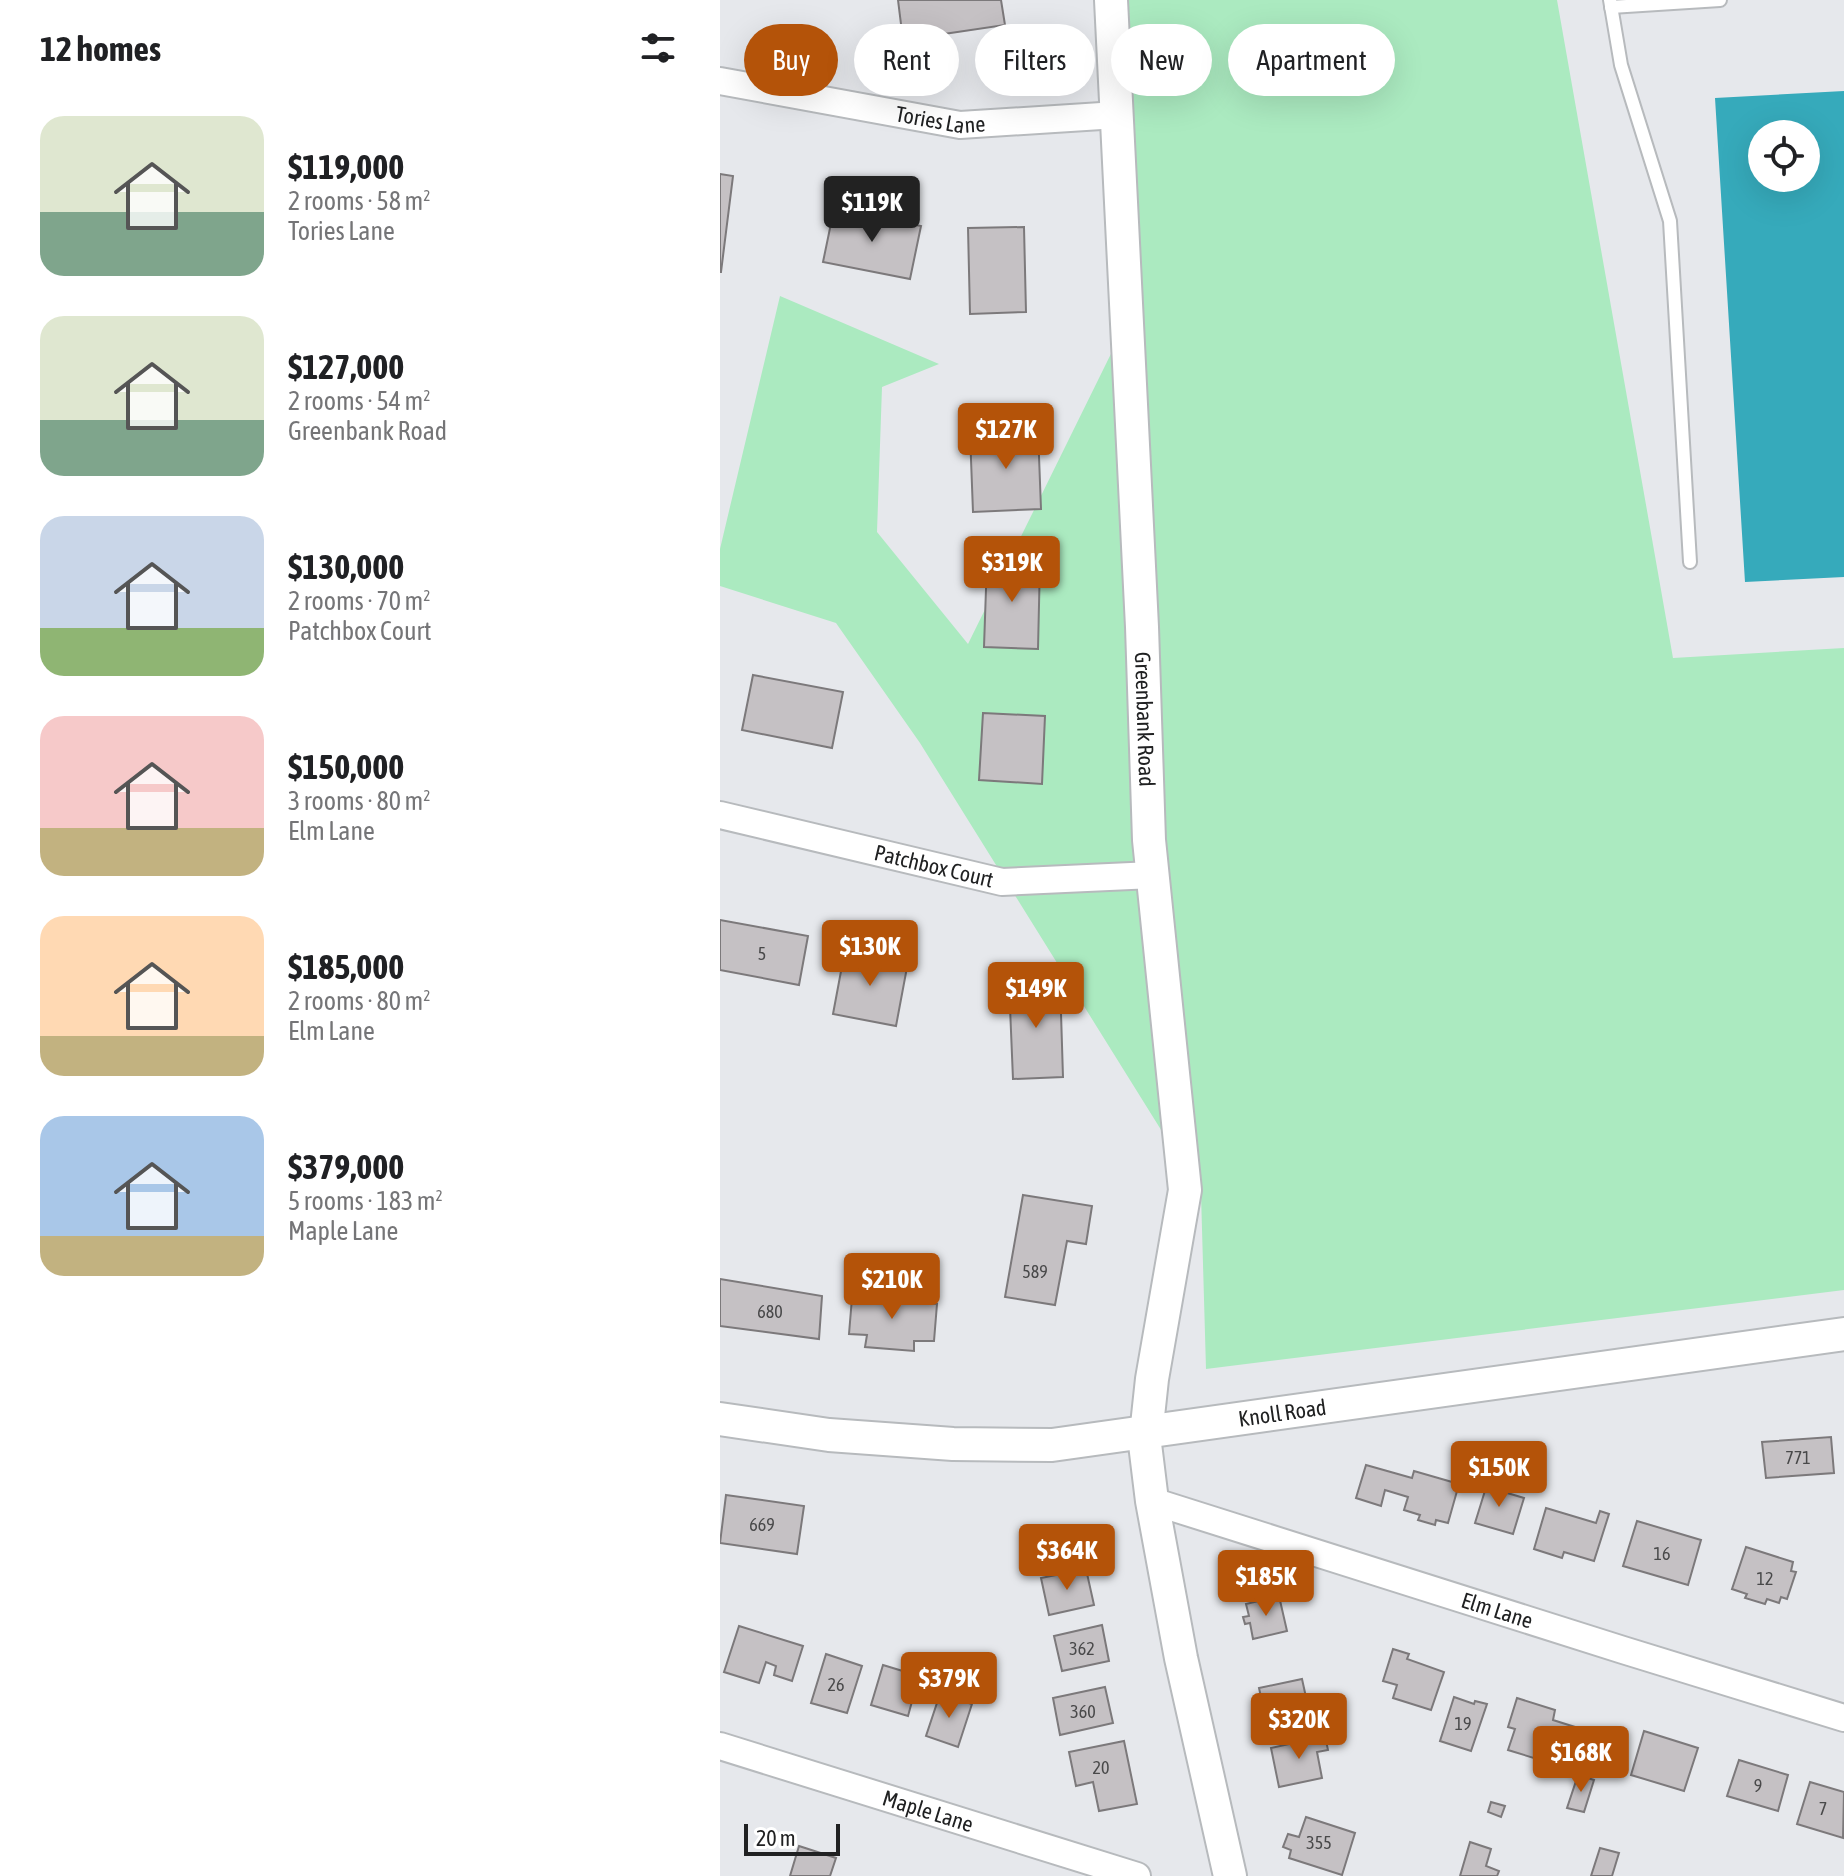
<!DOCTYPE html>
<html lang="en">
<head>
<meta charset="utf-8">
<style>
	:root { --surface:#fff; --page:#f2f2f2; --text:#202124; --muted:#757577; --accent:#b45309 }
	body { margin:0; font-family:"Asap Condensed",sans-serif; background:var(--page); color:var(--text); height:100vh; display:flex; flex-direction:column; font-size:30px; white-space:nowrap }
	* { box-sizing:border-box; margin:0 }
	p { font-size:26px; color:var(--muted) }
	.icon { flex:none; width:44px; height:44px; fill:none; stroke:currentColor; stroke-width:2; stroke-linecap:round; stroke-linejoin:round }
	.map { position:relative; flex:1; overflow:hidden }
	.side { display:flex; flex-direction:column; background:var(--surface); width:720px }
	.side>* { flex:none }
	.banner { position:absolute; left:24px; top:24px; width:760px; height:72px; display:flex; gap:16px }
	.buttons { position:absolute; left:1028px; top:120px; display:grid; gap:16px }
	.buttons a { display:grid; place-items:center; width:72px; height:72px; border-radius:50%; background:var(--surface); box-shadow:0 8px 32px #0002; font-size:40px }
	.scale { position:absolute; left:24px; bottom:20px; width:96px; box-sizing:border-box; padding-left:8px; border:4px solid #202122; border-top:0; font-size:22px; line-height:28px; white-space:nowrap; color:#202122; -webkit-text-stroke:6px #fff; paint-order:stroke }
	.price { position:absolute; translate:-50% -68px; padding:0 18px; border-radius:8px; background:var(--accent); color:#fff; font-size:26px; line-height:52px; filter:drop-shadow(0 2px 4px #0008) }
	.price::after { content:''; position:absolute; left:50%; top:48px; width:24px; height:18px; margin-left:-12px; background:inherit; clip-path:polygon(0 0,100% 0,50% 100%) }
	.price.selected { background:#222; color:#fff }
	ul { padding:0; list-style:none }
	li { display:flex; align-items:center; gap:24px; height:200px; padding:0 40px }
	li span { display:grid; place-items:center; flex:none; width:224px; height:160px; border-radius:24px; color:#555 }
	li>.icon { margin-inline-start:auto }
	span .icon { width:96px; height:96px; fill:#fffc; stroke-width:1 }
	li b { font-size:34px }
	h2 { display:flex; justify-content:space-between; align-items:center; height:96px; padding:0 40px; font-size:34px }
	.chip { padding:0 28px; border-radius:36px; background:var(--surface); box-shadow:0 8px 32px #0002; font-size:28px; line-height:72px }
	.chip.selected { background:var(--accent); color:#fff }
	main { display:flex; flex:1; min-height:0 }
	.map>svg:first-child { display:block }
	.green { fill:#abeac0 }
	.water { fill:#36aabb; fill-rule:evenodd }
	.building { fill:#c5c1c4; stroke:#7c797b; stroke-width:2 }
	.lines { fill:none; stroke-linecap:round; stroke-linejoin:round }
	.service-casing { stroke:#b7babd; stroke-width:16 }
	.minor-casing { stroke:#b7babd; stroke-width:30 }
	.tertiary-casing { stroke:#b7babd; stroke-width:36 }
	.service { stroke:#fff; stroke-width:12 }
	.minor { stroke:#fff; stroke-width:26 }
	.tertiary { stroke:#fff; stroke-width:32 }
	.labels { text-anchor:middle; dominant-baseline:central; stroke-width:6; stroke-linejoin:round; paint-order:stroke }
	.number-label { font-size:18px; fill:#49494a }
	.street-label { font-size:22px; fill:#202122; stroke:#fff }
</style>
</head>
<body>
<main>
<section class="side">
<h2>12 homes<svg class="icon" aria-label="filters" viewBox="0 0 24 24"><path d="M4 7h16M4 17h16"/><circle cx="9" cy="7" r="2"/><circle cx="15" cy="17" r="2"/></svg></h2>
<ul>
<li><span style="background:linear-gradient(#dfe7d0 60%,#7fa58c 0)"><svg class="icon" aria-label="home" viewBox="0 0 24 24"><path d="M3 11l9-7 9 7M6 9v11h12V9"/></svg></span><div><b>$119,000</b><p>2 rooms · 58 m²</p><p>Tories Lane</p></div></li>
<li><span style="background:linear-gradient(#dfe7d0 65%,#7fa58c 0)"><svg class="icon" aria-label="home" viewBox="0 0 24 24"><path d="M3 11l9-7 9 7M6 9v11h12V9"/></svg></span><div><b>$127,000</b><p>2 rooms · 54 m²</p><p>Greenbank Road</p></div></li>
<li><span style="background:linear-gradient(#c9d6e8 70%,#8fb573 0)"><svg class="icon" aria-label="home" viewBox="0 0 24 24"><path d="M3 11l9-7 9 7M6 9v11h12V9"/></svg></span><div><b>$130,000</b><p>2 rooms · 70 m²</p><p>Patchbox Court</p></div></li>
<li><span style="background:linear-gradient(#f6c9c9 70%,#c2b280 0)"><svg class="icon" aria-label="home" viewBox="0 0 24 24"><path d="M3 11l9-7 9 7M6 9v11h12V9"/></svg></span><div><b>$150,000</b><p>3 rooms · 80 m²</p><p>Elm Lane</p></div></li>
<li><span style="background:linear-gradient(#ffd9b3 75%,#c2b280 0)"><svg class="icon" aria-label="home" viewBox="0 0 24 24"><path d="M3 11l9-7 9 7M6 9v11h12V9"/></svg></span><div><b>$185,000</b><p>2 rooms · 80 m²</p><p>Elm Lane</p></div></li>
<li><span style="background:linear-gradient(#a9c7e8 75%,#c2b280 0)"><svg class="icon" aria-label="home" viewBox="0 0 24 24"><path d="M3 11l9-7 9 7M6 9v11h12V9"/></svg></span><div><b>$379,000</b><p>5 rooms · 183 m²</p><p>Maple Lane</p></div></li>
</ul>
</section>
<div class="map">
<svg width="1124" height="1876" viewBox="0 0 1124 1876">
	<rect width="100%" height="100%" fill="#e6e8ec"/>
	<polygon class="green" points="394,0 837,0 953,658 1124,648 1124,1290 486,1369 481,1194 200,743 116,623 0,586 0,549 60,296 219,364 162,387 157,532 248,644 416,303"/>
	<path class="water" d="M1124,91V577L1025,582L995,98ZM1086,134V178H1042V134Z"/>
	<g class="building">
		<polygon points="178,0 281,0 285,25 183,40"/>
		<polygon points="0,174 13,176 1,272 0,272"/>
		<polygon points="114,209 201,226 190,279 103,262"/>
		<polygon points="304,227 306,312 250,314 248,228"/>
		<polygon points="318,430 321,509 253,512 250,433"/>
		<polygon points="267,560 320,561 318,649 264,647"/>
		<polygon points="33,675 123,692 112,748 22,730"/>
		<polygon points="263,713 325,716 322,784 259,780"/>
		<polygon points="0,920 88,936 79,985 0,970"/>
		<polygon points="125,950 188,962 176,1026 113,1014"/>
		<polygon points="340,981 343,1077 293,1079 289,983"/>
		<polygon points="303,1195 372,1206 366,1244 347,1241 335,1305 285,1297"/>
		<polygon points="0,1279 102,1296 99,1339 0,1326"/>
		<polygon points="151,1292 179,1293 178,1300 217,1304 214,1341 194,1341 194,1351 145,1347 147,1335 129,1334 132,1298 151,1298"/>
		<polygon points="1111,1437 1114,1473 1046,1478 1042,1442"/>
		<polygon points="646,1465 692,1478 694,1471 739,1484 728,1523 716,1520 715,1525 698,1520 700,1515 684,1510 688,1497 665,1490 661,1506 636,1498"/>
		<polygon points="768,1481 786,1487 784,1492 804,1498 793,1534 755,1523"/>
		<polygon points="6,1495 84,1506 77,1554 0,1543"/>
		<polygon points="826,1508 876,1523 880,1511 889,1514 874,1561 844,1552 842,1558 814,1549"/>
		<polygon points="917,1521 981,1540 968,1585 903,1566"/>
		<polygon points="1026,1547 1073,1562 1071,1571 1076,1572 1067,1599 1061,1597 1059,1603 1047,1599 1045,1604 1025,1598 1027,1594 1012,1589"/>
		<polygon points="366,1569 374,1605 329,1615 321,1578"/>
		<polygon points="559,1596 567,1631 533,1639 530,1623 525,1624 523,1617 529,1616 526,1604"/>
		<polygon points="382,1625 389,1661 342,1671 334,1636"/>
		<polygon points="19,1626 83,1646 72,1681 54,1675 56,1666 46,1662 39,1683 4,1672"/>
		<polygon points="673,1649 689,1654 687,1659 724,1672 711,1710 673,1698 677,1685 663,1681"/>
		<polygon points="106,1654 142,1666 127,1713 91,1703"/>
		<polygon points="163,1665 199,1676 188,1716 151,1705"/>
		<polygon points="582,1679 591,1720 548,1728 539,1688"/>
		<polygon points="385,1687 393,1723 340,1735 333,1698"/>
		<polygon points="220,1694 252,1704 238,1747 206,1736"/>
		<polygon points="734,1697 754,1704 755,1701 767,1704 751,1751 720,1741"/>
		<polygon points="797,1698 835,1710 833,1720 855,1727 843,1767 788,1750 795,1729 788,1727"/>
		<polygon points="924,1731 978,1748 964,1791 911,1775"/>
		<polygon points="605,1736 608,1750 597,1752 602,1778 559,1787 551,1748"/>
		<polygon points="404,1741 417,1804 379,1811 373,1782 356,1786 349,1752"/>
		<polygon points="1019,1760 1068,1775 1058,1811 1007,1796"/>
		<polygon points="858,1775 874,1780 864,1812 847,1808"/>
		<polygon points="1090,1782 1124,1792 1123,1838 1077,1824"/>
		<polygon points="771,1802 785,1806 781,1817 768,1812"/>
		<polygon points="586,1817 635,1833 622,1875 569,1858 571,1850 563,1847 568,1834 579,1837"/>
		<polygon points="750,1842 771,1849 766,1866 779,1871 777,1876 740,1876"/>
		<polygon points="79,1846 116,1858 110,1876 70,1876"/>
		<polygon points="880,1848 899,1853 892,1876 871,1876"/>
	</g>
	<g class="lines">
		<g class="service-casing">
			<g id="service">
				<polyline points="890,0 901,65 950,221 970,562"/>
				<polyline points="891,7 1000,0"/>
			</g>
		</g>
		<g class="minor-casing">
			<g id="minor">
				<path id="s1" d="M0,81L240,125L397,115"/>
				<path id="s2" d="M0,815L282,882L433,875"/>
				<path id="s3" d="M432,1501L903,1650L1124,1718"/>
				<path id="s4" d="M0,1746L417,1876"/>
			</g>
		</g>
		<g class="tertiary-casing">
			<g id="tertiary">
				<path id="s5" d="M391,0L422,627L429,840L465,1190L432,1379L425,1444L432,1501L461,1658L510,1876"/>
				<path id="s6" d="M0,1419L109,1435L233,1444L332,1445L1124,1334"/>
			</g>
		</g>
		<use href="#service" class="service"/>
		<use href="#minor" class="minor"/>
		<use href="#tertiary" class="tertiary"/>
	</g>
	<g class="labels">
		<g class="number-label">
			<text x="42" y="953">5</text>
			<text x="315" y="1271">589</text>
			<text x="50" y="1311">680</text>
			<text x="1078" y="1457">771</text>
			<text x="42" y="1524">669</text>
			<text x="942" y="1553">16</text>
			<text x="1045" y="1578">12</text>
			<text x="362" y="1648">362</text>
			<text x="116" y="1684">26</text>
			<text x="363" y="1711">360</text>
			<text x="743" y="1723">19</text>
			<text x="381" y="1767">20</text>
			<text x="1038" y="1785">9</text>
			<text x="1103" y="1808">7</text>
			<text x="599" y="1842">355</text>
		</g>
		<g class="street-label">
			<text stroke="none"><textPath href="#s1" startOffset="224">Tories Lane</textPath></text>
			<text stroke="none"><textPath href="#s5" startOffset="720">Greenbank Road</textPath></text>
			<text stroke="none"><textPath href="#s2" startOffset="220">Patchbox Court</textPath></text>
			<text stroke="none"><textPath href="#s6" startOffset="566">Knoll Road</textPath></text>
			<text stroke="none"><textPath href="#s3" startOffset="362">Elm Lane</textPath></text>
			<text stroke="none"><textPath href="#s4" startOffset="218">Maple Lane</textPath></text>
		</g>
	</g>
</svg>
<div class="buttons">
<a><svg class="icon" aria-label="locate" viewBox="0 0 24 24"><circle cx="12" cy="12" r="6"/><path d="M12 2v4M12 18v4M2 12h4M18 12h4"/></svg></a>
</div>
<div class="scale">20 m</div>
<b class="price selected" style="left:152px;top:244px">$119K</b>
<b class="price" style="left:286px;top:471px">$127K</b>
<b class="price" style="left:292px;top:604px">$319K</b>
<b class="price" style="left:150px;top:988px">$130K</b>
<b class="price" style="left:316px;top:1030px">$149K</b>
<b class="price" style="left:172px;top:1321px">$210K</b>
<b class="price" style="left:779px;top:1509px">$150K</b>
<b class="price" style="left:347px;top:1592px">$364K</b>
<b class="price" style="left:546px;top:1618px">$185K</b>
<b class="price" style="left:229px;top:1720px">$379K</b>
<b class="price" style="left:579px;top:1761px">$320K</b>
<b class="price" style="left:861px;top:1794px">$168K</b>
<div class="banner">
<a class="chip selected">Buy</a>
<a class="chip">Rent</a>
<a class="chip">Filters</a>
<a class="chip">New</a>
<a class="chip">Apartment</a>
</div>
</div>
</main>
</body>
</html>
